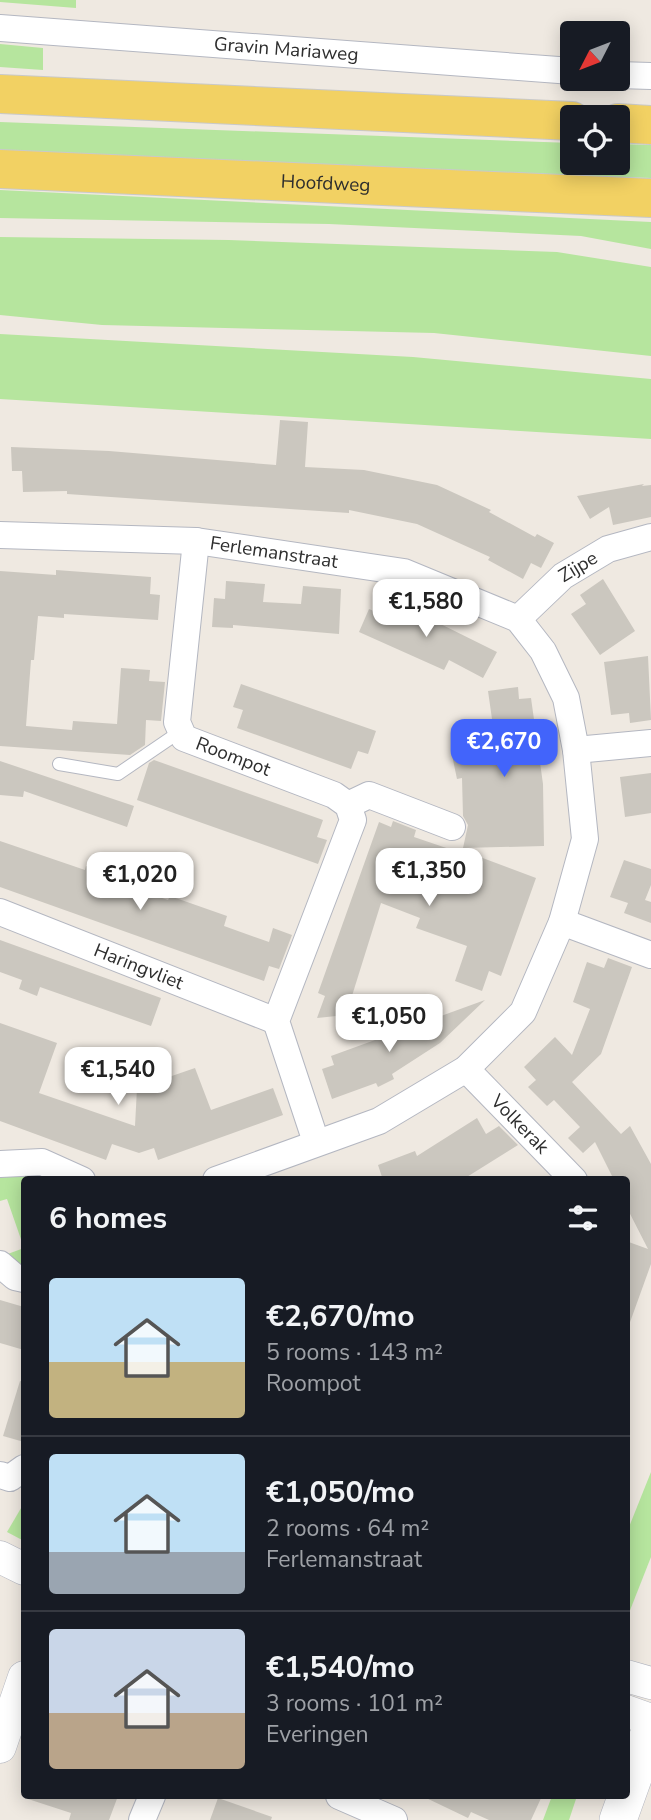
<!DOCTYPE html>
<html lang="en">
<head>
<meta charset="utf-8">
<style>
	:root { --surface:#171b24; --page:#20242c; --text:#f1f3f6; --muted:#9ea1a6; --line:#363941; --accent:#4264fb }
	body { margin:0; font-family:"Nunito Sans",sans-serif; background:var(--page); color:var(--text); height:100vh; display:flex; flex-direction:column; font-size:26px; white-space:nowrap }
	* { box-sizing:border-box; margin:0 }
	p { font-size:23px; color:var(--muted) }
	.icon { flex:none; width:38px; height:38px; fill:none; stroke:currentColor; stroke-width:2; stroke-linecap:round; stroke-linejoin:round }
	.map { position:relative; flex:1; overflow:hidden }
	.side { position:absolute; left:21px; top:1176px; width:609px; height:623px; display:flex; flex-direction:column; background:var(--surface); border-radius:7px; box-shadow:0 4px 18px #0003 }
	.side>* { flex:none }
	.needle { width:46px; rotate:228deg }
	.tools { position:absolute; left:560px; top:21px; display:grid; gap:14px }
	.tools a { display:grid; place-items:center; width:70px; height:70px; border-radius:7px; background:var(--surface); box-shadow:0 4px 18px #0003; font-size:35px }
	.price { position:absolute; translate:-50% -60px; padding:0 16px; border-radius:14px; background:#fff; color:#222; font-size:23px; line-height:46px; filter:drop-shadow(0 2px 4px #0008) }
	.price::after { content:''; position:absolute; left:50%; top:42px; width:21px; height:16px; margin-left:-10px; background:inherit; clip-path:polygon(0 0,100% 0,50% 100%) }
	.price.active { background:var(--accent); color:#fff }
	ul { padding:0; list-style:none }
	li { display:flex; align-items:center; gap:21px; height:175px; padding:0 28px }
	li+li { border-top:2px solid var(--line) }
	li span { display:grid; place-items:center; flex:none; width:196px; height:140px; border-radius:7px; color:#555 }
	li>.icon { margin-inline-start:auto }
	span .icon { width:84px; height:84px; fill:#fffc; stroke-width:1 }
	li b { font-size:30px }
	h2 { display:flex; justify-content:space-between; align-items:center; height:84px; padding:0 28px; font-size:30px }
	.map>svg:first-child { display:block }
	.green { fill:#b6e59e }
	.building { fill:#cbc7bf }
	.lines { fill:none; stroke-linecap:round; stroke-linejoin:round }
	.service-casing { stroke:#b4b7c1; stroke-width:14 }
	.minor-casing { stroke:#b4b7c1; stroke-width:28 }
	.tertiary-casing { stroke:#b4b7c1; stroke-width:33 }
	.secondary-casing { stroke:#b4b7c1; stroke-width:38 }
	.primary-casing { stroke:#c9c9c9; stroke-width:40 }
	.service { stroke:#fff; stroke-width:12 }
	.minor { stroke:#fff; stroke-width:26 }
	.tertiary { stroke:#fff; stroke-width:32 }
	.secondary { stroke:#fff; stroke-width:37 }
	.primary { stroke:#f2d163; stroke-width:38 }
	.labels { text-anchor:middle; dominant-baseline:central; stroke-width:5; stroke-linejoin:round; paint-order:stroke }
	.street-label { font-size:19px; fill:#2e2e2e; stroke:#fff }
</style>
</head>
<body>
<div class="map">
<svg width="651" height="1820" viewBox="0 0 651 1820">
	<rect width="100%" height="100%" fill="#efe9e1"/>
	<g class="green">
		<polygon points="0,0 76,0 76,8 0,2"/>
		<polygon points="0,44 43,48 43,70 0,67"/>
		<polygon points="0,122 572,143 572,163 618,163 618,144 651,145 651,178 295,166 0,150"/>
		<polygon points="0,190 651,222 651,249 581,236 329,224 0,218"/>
		<polygon points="0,237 229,240 557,252 651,267 651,356 434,333 102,325 0,315"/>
		<polygon points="0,334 413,357 651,379 651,439 0,399"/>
		<polygon points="32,1170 57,1179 24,1180 24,1271 5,1255 24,1248 7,1199 0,1201 0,1177"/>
		<polygon points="651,1472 651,1557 627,1618 627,1532"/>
		<polygon points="24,1503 24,1541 7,1532"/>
		<polygon points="552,1796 577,1796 569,1820 543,1820"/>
	</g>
	<g class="building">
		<polygon points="280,420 308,422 305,467 364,470 437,485 491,510 489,512 535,537 537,534 554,543 541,568 531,563 523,579 488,560 490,557 417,524 349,510 349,513 111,497 67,494 67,491 23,492 22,471 12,471 11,447 109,451 276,465"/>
		<polygon points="644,484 642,486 651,485 651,517 613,525 609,507 590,519 577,496"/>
		<polygon points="56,570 151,577 150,594 160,595 158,620 64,614 64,618 38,616 34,660 31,660 26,726 72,730 73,721 117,724 121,668 150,670 149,681 165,682 161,721 146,720 145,745 130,755 0,746 0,571 56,575"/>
		<polygon points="603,579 635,631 600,655 571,614 586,604 580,595"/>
		<polygon points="226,581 265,584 263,602 301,604 303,586 341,589 339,634 233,625 233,628 212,627 214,598 225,599"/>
		<polygon points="386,597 497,652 483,678 449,660 444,670 359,632 369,609 379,613"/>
		<polygon points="648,656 651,720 630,723 629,713 611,715 604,662"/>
		<polygon points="241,684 376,731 368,754 358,751 351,769 237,728 243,710 233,707"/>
		<polygon points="518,687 519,699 531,698 543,784 544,846 463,848 468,825 463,816 462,778 457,779 452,755 496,747 488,691"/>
		<polygon points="154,760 323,820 317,837 327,840 318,864 137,800 149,763"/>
		<polygon points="0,761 134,806 127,827 24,791 23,797 0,795"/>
		<polygon points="651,773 651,813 625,817 620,777"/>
		<polygon points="393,821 416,830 414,837 464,854 464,851 536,878 501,976 489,971 482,991 455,981 467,946 416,928 420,918 381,903 346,1015 317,1018 325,996 318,993 379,822 391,827"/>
		<polygon points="0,841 85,870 86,866 106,873 104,878 168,900 170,896 227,916 224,926 269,942 273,928 292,935 279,969 269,966 264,981 0,887"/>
		<polygon points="624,860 651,869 651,885 645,900 651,902 651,923 624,913 628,903 610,897"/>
		<polygon points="0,940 161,998 151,1026 40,987 37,996 19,989 22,980 0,972"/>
		<polygon points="608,958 632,967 601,1054 572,1082 621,1134 630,1126 651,1164 651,1264 629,1325 626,1325 626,1241 648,1249 626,1206 626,1180 614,1180 595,1142 583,1153 568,1138 580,1127 554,1100 547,1106 528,1087 536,1080 524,1067 555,1037 572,1055 590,1009 573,1002 587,962 604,968"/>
		<polygon points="485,1000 440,1043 392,1074 394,1079 378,1087 376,1083 332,1099 322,1069 334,1065 331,1056"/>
		<polygon points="0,1023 57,1043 39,1093 135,1126 137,1088 195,1068 211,1110 273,1088 283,1115 158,1160 154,1148 139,1153 112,1144 106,1160 0,1121"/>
		<polygon points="477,1118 486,1134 499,1126 518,1145 462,1180 383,1180 378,1165 415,1151 417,1156"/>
		<polygon points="0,1300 24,1307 24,1350 0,1343"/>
		<polygon points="20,1381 24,1382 24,1442 3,1436"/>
		<polygon points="29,1796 118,1796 109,1820 69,1820 71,1813 28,1799"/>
		<polygon points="422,1796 542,1796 531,1820 489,1820 471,1812 468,1818"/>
		<polygon points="218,1798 272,1817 271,1820 210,1820"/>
	</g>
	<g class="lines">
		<g class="service-casing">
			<polyline id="service" points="59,764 118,774 181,731"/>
		</g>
		<g class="minor-casing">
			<g id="minor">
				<path id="s1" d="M0,28L572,71"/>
				<polyline points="618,75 651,76"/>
				<path id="s2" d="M0,535L196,541L404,572L518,619L543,651L566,698L576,750L585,839L562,922L523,1012L466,1069L379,1121L216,1180"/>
				<path id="s3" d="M196,541L177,722L184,738L334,795L348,805L353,820L276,1021L316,1142"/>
				<path id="s4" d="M518,619L563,576L608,549L651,537"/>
				<polyline points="576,750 651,743"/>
				<polyline points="348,805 369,795 452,827"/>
				<path id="s5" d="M0,912L276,1021"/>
				<polyline points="562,922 651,955"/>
				<path id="s6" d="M466,1069L574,1180"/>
				<polyline points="0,1164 42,1162 82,1180"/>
				<polyline points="0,1264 15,1277 24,1279"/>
				<polyline points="0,1475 10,1478 24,1468"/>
				<polyline points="339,1796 394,1820"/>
				<polyline points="142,1820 152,1796"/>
			</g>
		</g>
		<g class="tertiary-casing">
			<g id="tertiary">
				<polyline points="0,1557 24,1569"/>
				<polyline points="626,1676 651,1683"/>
				<polyline points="626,1711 651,1720"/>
				<polyline points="0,1747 24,1677"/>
			</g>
		</g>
		<g class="secondary-casing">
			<polyline id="secondary" points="618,1820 651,1728"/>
		</g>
		<g class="primary-casing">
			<g id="primary">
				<polyline points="0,94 572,121"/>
				<polyline points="618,123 651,125"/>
				<path id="s7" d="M0,169L651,198"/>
			</g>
		</g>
		<use href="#service" class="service"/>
		<use href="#minor" class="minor"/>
		<use href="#tertiary" class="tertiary"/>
		<use href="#secondary" class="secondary"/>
		<use href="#primary" class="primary"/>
	</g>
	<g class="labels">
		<g class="street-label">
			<text stroke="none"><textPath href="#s1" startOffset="287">Gravin Mariaweg</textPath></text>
			<text stroke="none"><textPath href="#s7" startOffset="326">Hoofdweg</textPath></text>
			<text stroke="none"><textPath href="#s2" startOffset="275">Ferlemanstraat</textPath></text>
			<text stroke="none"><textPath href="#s4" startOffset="80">Zijpe</textPath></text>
			<text stroke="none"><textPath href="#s3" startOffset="252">Roompot</textPath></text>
			<text stroke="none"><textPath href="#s5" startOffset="149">Haringvliet</textPath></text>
			<text stroke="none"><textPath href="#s6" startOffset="77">Volkerak</textPath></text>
		</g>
	</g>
</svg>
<div class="tools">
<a><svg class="needle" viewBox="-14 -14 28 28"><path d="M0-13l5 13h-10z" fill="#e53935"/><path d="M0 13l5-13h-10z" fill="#9ea1a6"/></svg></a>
<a><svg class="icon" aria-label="locate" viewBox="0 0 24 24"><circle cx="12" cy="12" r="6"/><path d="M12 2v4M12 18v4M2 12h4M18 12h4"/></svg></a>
</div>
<b class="price" style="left:426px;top:639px">€1,580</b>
<b class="price active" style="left:504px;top:779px">€2,670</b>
<b class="price" style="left:429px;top:908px">€1,350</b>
<b class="price" style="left:140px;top:912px">€1,020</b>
<b class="price" style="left:389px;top:1054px">€1,050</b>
<b class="price" style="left:118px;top:1107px">€1,540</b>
<section class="side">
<h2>6 homes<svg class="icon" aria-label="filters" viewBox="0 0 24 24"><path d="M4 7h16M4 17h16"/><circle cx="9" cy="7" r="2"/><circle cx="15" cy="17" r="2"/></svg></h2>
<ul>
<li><span style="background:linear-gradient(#bfe0f5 60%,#c2b280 0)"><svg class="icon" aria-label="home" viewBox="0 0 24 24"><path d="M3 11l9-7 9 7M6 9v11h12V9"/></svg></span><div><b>€2,670/mo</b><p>5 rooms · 143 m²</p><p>Roompot</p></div></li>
<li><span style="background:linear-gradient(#bfe0f5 70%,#9aa5b1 0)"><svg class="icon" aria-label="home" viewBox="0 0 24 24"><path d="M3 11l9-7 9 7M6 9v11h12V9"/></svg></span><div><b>€1,050/mo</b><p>2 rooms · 64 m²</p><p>Ferlemanstraat</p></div></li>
<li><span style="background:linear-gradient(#c9d6e8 60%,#b9a48a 0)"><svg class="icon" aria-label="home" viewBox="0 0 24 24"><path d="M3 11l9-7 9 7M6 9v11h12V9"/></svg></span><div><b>€1,540/mo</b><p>3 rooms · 101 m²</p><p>Everingen</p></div></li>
</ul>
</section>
</div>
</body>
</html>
